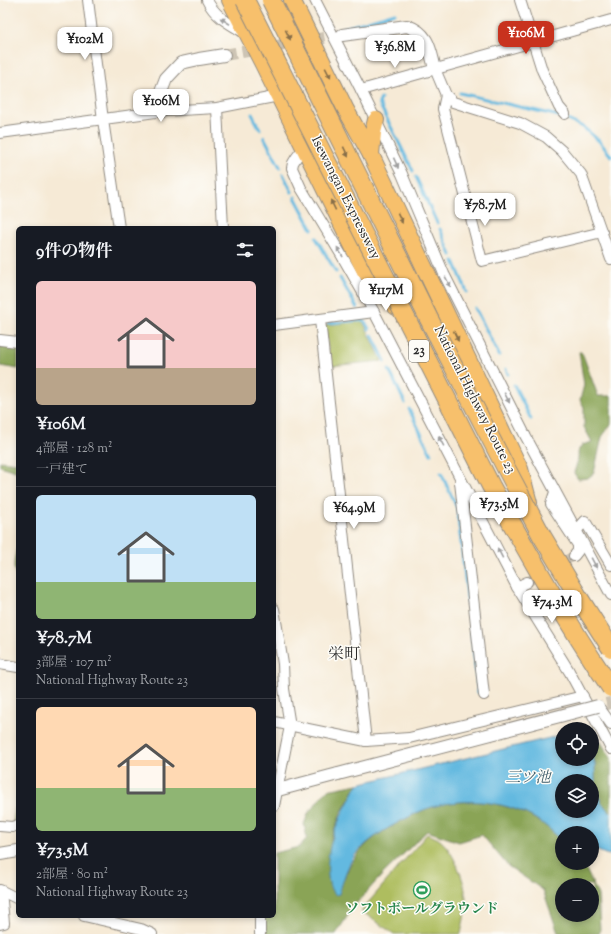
<!DOCTYPE html>
<html lang="ja">
<head>
<meta charset="utf-8">
<style>
	:root { --surface:#171b24; --page:#242831; --text:#f1f3f6; --muted:#9ea1a6; --line:#363941; --accent:#c8321e }
	body { margin:0; font-family:"Sorts Mill Goudy","Noto Serif JP",serif; background:var(--page); color:var(--text); height:100vh; display:flex; flex-direction:column; font-size:15px; white-space:nowrap }
	* { box-sizing:border-box; margin:0 }
	p { font-size:13px; color:var(--muted) }
	.icon { flex:none; width:22px; height:22px; fill:none; stroke:currentColor; stroke-width:2; stroke-linecap:round; stroke-linejoin:round }
	.map { position:relative; flex:1; overflow:hidden }
	.drawer { position:absolute; left:16px; top:226px; width:260px; height:692px; display:flex; flex-direction:column; background:var(--surface); border-radius:6px; box-shadow:0 2px 6px #0003 }
	.drawer>* { flex:none }
	.controls { position:absolute; left:555px; top:722px; display:grid; gap:8px }
	.controls a { display:grid; place-items:center; width:44px; height:44px; border-radius:50%; background:var(--surface); box-shadow:0 2px 6px #0003; font-size:20px }
	.price { position:absolute; translate:-50% -34px; padding:0 9px; border-radius:8px; background:#fff; color:#222; font-size:13px; line-height:26px; filter:drop-shadow(0 1px 2px #0008) }
	.price::after { content:''; position:absolute; left:50%; top:24px; width:12px; height:9px; margin-left:-6px; background:inherit; clip-path:polygon(0 0,100% 0,50% 100%) }
	.price.active { background:var(--accent); color:#fff }
	ul { padding:0; list-style:none }
	li { display:grid; align-content:center; gap:8px; height:212px; padding:0 20px }
	li+li { border-top:1px solid var(--line) }
	li span { display:grid; place-items:center; height:124px; border-radius:6px; color:#555 }
	li>.icon { margin-inline-start:auto }
	span .icon { width:72px; height:72px; fill:#fffc; stroke-width:1 }
	li b { font-size:17px }
	h2 { display:flex; justify-content:space-between; align-items:center; height:48px; padding:0 20px; font-size:17px }
	.map>svg:first-child { display:block }
	.green { fill:#aebd5f; stroke:#6c7445 }
	.forest { fill:#8aa456; stroke:#5a6840; fill-rule:evenodd }
	.water { fill:#63b9e0; stroke:#477286; fill-rule:evenodd }
	.lines { fill:none; stroke-linecap:round; stroke-linejoin:round }
	.stream { stroke:#63b9e0; stroke-width:3 }
	.minor-tunnel { stroke:#cdc4b4; stroke-width:10; stroke-dasharray:10 5; stroke-linecap:butt }
	.tertiary-tunnel { stroke:#cdc4b4; stroke-width:12; stroke-dasharray:12 6; stroke-linecap:butt }
	.minor-casing { stroke:#908a80; stroke-width:12 }
	.tertiary-casing { stroke:#908a80; stroke-width:14 }
	.trunk-casing { stroke:#908a80; stroke-width:18 }
	.minor { stroke:#fff; stroke-width:10 }
	.tertiary { stroke:#fff; stroke-width:12 }
	.trunk { stroke:#f7c06c; stroke-width:16 }
	.tertiary-bridge-casing { stroke:#908a80; stroke-width:14; stroke-linecap:butt }
	.motorway-bridge-casing { stroke:#908a80; stroke-width:20; stroke-linecap:butt }
	.tertiary-bridge { stroke:#fff; stroke-width:12 }
	.motorway-bridge { stroke:#f7c06c; stroke-width:18 }
	.oneway { fill:#a0a0a0 }
	.oneway2 { fill:#876e48 }
	.labels { text-anchor:middle; dominant-baseline:central; stroke-width:3; stroke-linejoin:round; paint-order:stroke }
	.shield { fill:#fdfcf7; stroke:#6a6a68; stroke-width:1 }
	.shield-label { font-size:13px; font-weight:bold; fill:#2b2b2b }
	.street-label { font-size:14px; fill:#2b2b2b; stroke:#fdfcf7 }
	.leisure-label { font-size:14px; font-weight:bold; fill:#27864d; stroke:#fdfcf7 }
	.water-label { font-size:15px; font-style:italic; fill:#3f5d6a; stroke:#fdfcf7 }
	.quarter-label { font-size:16px; fill:#2b2b2b; stroke:#fdfcf7 }
</style>
</head>
<body>
<div class="map">
<svg width="611" height="934" viewBox="0 0 611 934">
	<rect width="100%" height="100%" fill="#fdfcf7"/>
	<filter id="ink" filterUnits="userSpaceOnUse"><feTurbulence type="fractalNoise" baseFrequency=".025" numOctaves="2"/><feDisplacementMap in="SourceGraphic" scale="8" xChannelSelector="R" yChannelSelector="G"/><feConvolveMatrix kernelMatrix="1 2 1 2 8 2 1 2 1" color-interpolation-filters="sRGB"/></filter>
	<filter id="wash" filterUnits="userSpaceOnUse"><feTurbulence type="fractalNoise" baseFrequency=".012" numOctaves="4" result="noise"/><feDisplacementMap in="SourceGraphic" scale="16" xChannelSelector="R" yChannelSelector="G"/><feGaussianBlur stdDeviation="0.9" result="paint"/><feColorMatrix in="noise" values="0 0 0 0 0 0 0 0 0 0 0 0 0 0 0 0 0 1.4 0 .05"/><feComposite in="paint" operator="in"/></filter>
	<g filter="url(#wash)">
		<rect width="100%" height="100%" fill="#f6ead6"/>
		<g class="green">
			<polygon points="363,321 382,361 330,366 325,325"/>
			<polygon points="18,791 18,820 13,822"/>
			<path d="M427,834C432,836 438,838 441,841C454,852 466,883 466,900C466,912 463,923 461,934H394L361,911Z"/>
		</g>
		<g class="forest">
			<polygon points="0,346 18,348 18,369 0,366"/>
			<path d="M579,352H581L583,355L598,396H611V424L602,437L594,473L588,478L578,479L574,473C576,465 579,459 578,451L582,445L592,442L584,427V407L580,400L584,385Z"/>
			<polygon points="0,461 18,463 18,472 0,466"/>
			<path d="M18,544V580C11,569 15,556 18,544Z"/>
			<polygon points="592,728 611,758 611,814 601,802 597,791 595,780 595,764 592,752 592,729 588,729"/>
			<path d="M358,784L341,813L331,839L344,878C357,848 374,835 403,820C412,816 421,810 431,807C475,793 533,805 562,842V863H583L598,895L600,929L599,934L558,933L543,890L508,866L482,835L459,842L427,831L383,874L354,906L336,934H267L263,916H274V853L299,847L307,838L304,824L309,812L327,790ZM562,885H592V915H562Z"/>
		</g>
		<path class="water" d="M562,735V759H592V752L595,764V780L597,791L601,802L611,814V855C604,855 599,850 592,849V833H562V842C532,804 476,794 432,807C421,810 411,816 401,821C384,830 368,840 355,855C347,866 343,881 339,894L336,895C330,891 329,884 328,876C325,842 342,813 358,784ZM562,781H592V811H562Z"/>
		<g class="lines">
			<g class="stream">
				<polyline points="344,28 395,13"/>
				<polyline points="460,93 559,116 583,127 599,141 611,156"/>
				<polyline points="381,99 379,103 413,171"/>
				<polyline points="252,114 260,129"/>
				<polyline points="264,137 280,167"/>
				<polyline points="283,174 292,192"/>
				<polyline points="416,177 437,223"/>
				<polyline points="295,197 312,229"/>
				<polyline points="440,229 451,255"/>
				<polyline points="316,238 336,272"/>
				<polyline points="454,261 467,292"/>
				<polyline points="340,278 357,308"/>
				<polyline points="475,308 499,355"/>
				<polyline points="328,323 364,320 369,329"/>
				<polyline points="372,335 385,361"/>
				<polyline points="506,369 508,374"/>
				<polyline points="389,370 405,403"/>
				<polyline points="514,385 531,419"/>
				<polyline points="409,409 431,454"/>
				<polyline points="441,473 457,508 478,692"/>
			</g>
		</g>
	</g>
	<g filter="url(#ink)">
		<g class="lines">
			<polyline class="minor-tunnel" points="527,582 574,556"/>
			<g class="tertiary-tunnel">
				<polyline points="224,55 342,35"/>
				<polyline points="606,704 611,703"/>
			</g>
			<g class="minor-casing">
				<g id="minor">
					<polyline points="88,0 103,120 119,228"/>
					<path d="M207,0C215,17 230,24 245,33"/>
					<polyline points="315,0 361,90 402,174 444,274 526,437 611,595"/>
					<polyline points="520,0 542,70 559,107 565,114"/>
					<polyline points="435,69 446,95 453,102 520,123 546,137 562,151 581,174 611,259"/>
					<polyline points="361,90 611,20"/>
					<polyline points="446,95 443,109 482,261 602,232"/>
					<polyline points="217,108 223,228"/>
					<polyline points="0,133 163,111 217,108 279,96"/>
					<polyline points="305,150 299,154 296,158 293,163 292,168 301,188 342,256 374,312 517,587 569,671 611,749"/>
					<polyline points="320,320 366,741"/>
					<polyline points="274,325 374,312"/>
					<polyline points="0,340 18,342"/>
					<polyline points="460,482 484,695"/>
					<polyline points="555,492 551,504 578,545 578,551 574,556"/>
					<polyline points="577,530 585,521 611,565"/>
					<polyline points="517,587 527,582"/>
					<polyline points="274,609 283,664 284,689 290,726 274,806"/>
					<polyline points="0,664 18,667"/>
					<polyline points="598,706 611,724"/>
					<polyline points="274,722 366,741 409,738 583,696"/>
					<polyline points="0,826 12,827 18,825"/>
					<polyline points="0,890 18,899"/>
					<polyline points="84,916 141,929 152,934"/>
					<polyline points="260,916 260,934"/>
					<polyline points="0,924 4,923 1,891"/>
				</g>
			</g>
			<g class="tertiary-casing">
				<g id="tertiary">
					<path d="M342,35L407,26C429,33 430,50 435,69"/>
					<polyline points="163,111 161,92 166,79 181,63 199,59 224,55"/>
					<polyline points="274,791 338,774"/>
					<polyline points="0,854 18,851"/>
				</g>
			</g>
			<g class="trunk-casing">
				<g id="trunk">
					<polyline points="230,0 263,64 365,271 396,307"/>
					<polyline points="292,0 345,108 371,155 520,469 529,503"/>
					<polyline points="371,155 373,132 376,120"/>
				</g>
			</g>
			<use href="#minor" class="minor"/>
			<use href="#tertiary" class="tertiary"/>
			<use href="#trunk" class="trunk"/>
			<g class="tertiary-bridge-casing">
				<polyline id="tertiary-bridge" points="338,774 598,706"/>
			</g>
			<g class="motorway-bridge-casing">
				<g id="motorway-bridge">
					<path d="M245,0L491,486C529,555 567,623 611,688"/>
					<polyline points="271,0 429,319 507,470 542,536 579,598 611,648"/>
				</g>
			</g>
			<use href="#tertiary-bridge" class="tertiary-bridge"/>
			<use href="#motorway-bridge" class="motorway-bridge"/>
		</g>
		<defs><path id="oneway-solid" d="M-6-.8H1V-3.2L6.5 0L1 3.2V.8H-6Z"/></defs>
		<g class="oneway">
			<use href="#oneway-solid" transform="translate(225 21) rotate(-147)"/>
			<use href="#oneway-solid" transform="translate(396 163) rotate(65)"/>
			<use href="#oneway-solid" transform="translate(340 252) rotate(-121)"/>
			<use href="#oneway-solid" transform="translate(448 282) rotate(63)"/>
			<use href="#oneway-solid" transform="translate(507 398) rotate(63)"/>
			<use href="#oneway-solid" transform="translate(441 441) rotate(-118)"/>
			<use href="#oneway-solid" transform="translate(500 553) rotate(-117)"/>
			<use href="#oneway-solid" transform="translate(594 563) rotate(62)"/>
		</g>
		<g class="oneway2">
			<use href="#oneway-solid" transform="translate(288 35) rotate(64)"/>
			<use href="#oneway-solid" transform="translate(328 73) rotate(63)"/>
			<use href="#oneway-solid" transform="translate(346 152) rotate(64)"/>
			<use href="#oneway-solid" transform="translate(333 205) rotate(-116)"/>
			<use href="#oneway-solid" transform="translate(400 218) rotate(65)"/>
			<use href="#oneway-solid" transform="translate(456 336) rotate(65)"/>
		</g>
	</g>
	<defs>
		<g id="stadium-ring" transform="scale(0.9)"><circle r="9.5" fill="#fdfcf7" stroke="#2e9e5b" stroke-width="1.5"/><path d="M0-5a6.5 5 0 1 0 0 10a6.5 5 0 1 0 0-10ZM-3.5-1.8h7v3.6h-7Z" fill="#2e9e5b"/></g>
	</defs>
	<g fill-rule="evenodd">
		<use href="#stadium-ring" x="422" y="890"/>
	</g>
	<g class="labels">
		<rect class="shield" x="409" y="340" width="20" height="22" rx="3"/>
		<g class="shield-label">
			<text x="419" y="351">23</text>
		</g>
		<g class="street-label">
			<text transform="translate(345 198) rotate(63)">Isewangan Expressway</text>
			<text transform="translate(474 400) rotate(63)">National Highway Route 23</text>
		</g>
		<g class="leisure-label">
			<text x="422" y="910">ソフトボールグラウンド</text>
		</g>
		<g class="water-label">
			<text x="528" y="778">三ツ池</text>
		</g>
		<g class="quarter-label">
			<text x="344" y="655">栄町</text>
		</g>
	</g>
</svg>
<div class="controls">
<a><svg class="icon" aria-label="locate" viewBox="0 0 24 24"><circle cx="12" cy="12" r="6"/><path d="M12 2v4M12 18v4M2 12h4M18 12h4"/></svg></a>
<a><svg class="icon" aria-label="layers" viewBox="0 0 24 24"><path d="M12 4l9 5-9 5-9-5zM3 14l9 5 9-5"/></svg></a>
<a>+</a>
<a>−</a>
</div>
<b class="price active" style="left:526px;top:55px">¥106M</b>
<b class="price" style="left:85px;top:61px">¥102M</b>
<b class="price" style="left:395px;top:69px">¥36.8M</b>
<b class="price" style="left:161px;top:123px">¥106M</b>
<b class="price" style="left:485px;top:227px">¥78.7M</b>
<b class="price" style="left:386px;top:312px">¥117M</b>
<b class="price" style="left:499px;top:526px">¥73.5M</b>
<b class="price" style="left:354px;top:530px">¥64.9M</b>
<b class="price" style="left:552px;top:624px">¥74.3M</b>
<section class="drawer">
<h2>9件の物件<svg class="icon" aria-label="filters" viewBox="0 0 24 24"><path d="M4 7h16M4 17h16"/><circle cx="9" cy="7" r="2"/><circle cx="15" cy="17" r="2"/></svg></h2>
<ul>
<li><span style="background:linear-gradient(#f6c9c9 70%,#b9a48a 0)"><svg class="icon" aria-label="home" viewBox="0 0 24 24"><path d="M3 11l9-7 9 7M6 9v11h12V9"/></svg></span><div><b>¥106M</b><p>4部屋 · 128 m²</p><p>一戸建て</p></div></li>
<li><span style="background:linear-gradient(#bfe0f5 70%,#8fb573 0)"><svg class="icon" aria-label="home" viewBox="0 0 24 24"><path d="M3 11l9-7 9 7M6 9v11h12V9"/></svg></span><div><b>¥78.7M</b><p>3部屋 · 107 m²</p><p>National Highway Route 23</p></div></li>
<li><span style="background:linear-gradient(#ffd9b3 65%,#8fb573 0)"><svg class="icon" aria-label="home" viewBox="0 0 24 24"><path d="M3 11l9-7 9 7M6 9v11h12V9"/></svg></span><div><b>¥73.5M</b><p>2部屋 · 80 m²</p><p>National Highway Route 23</p></div></li>
</ul>
</section>
</div>
</body>
</html>
